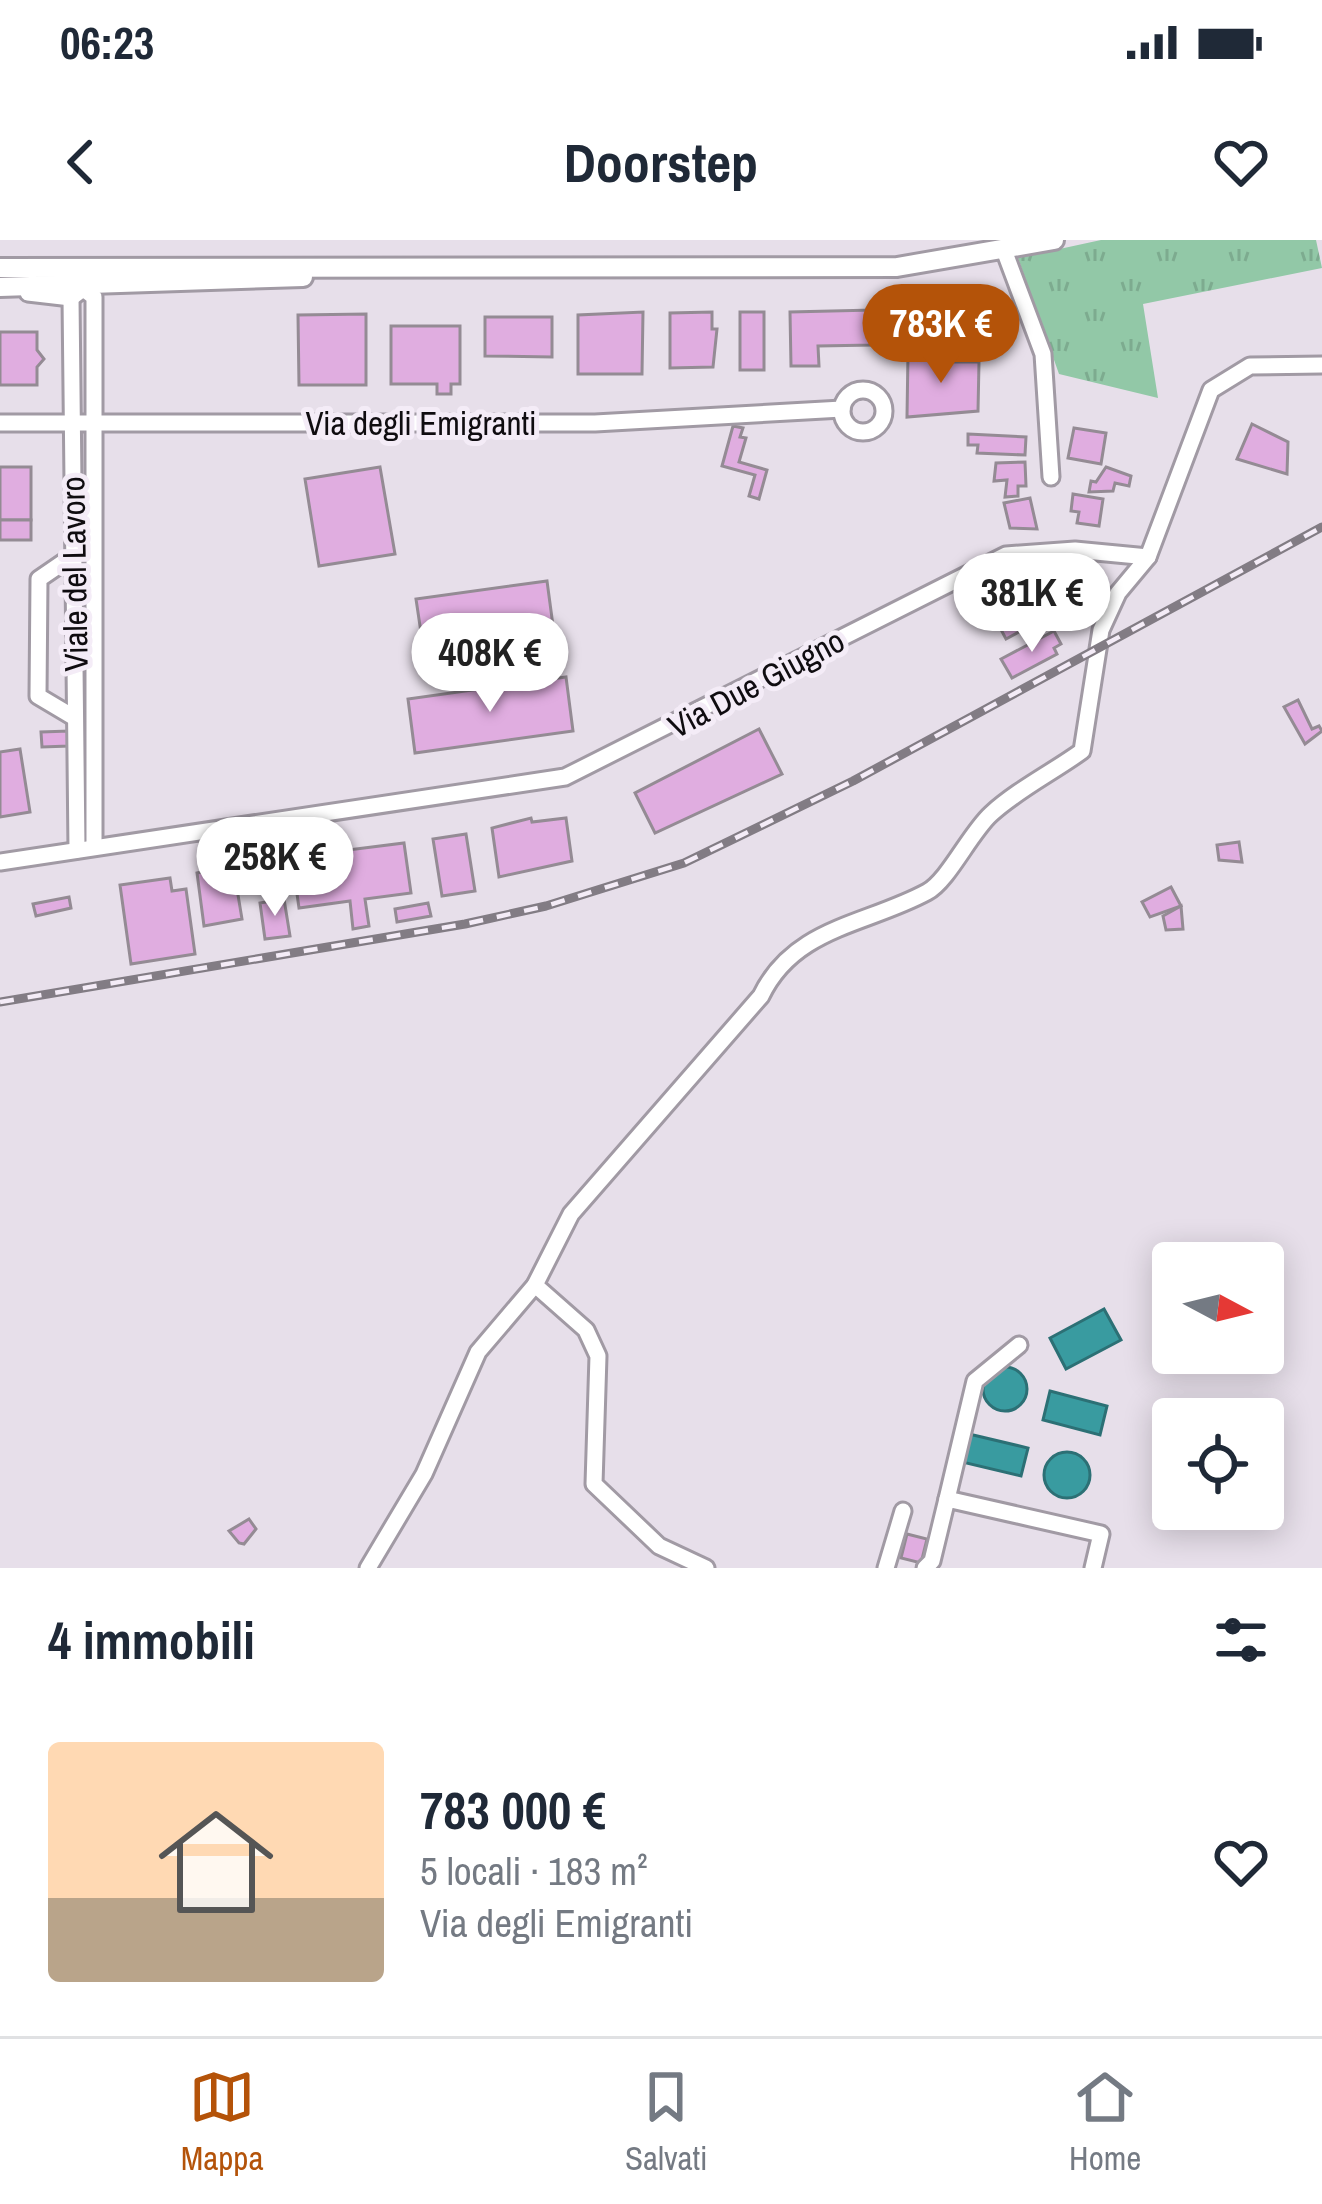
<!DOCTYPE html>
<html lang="it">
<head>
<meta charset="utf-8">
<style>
	:root { --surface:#fff; --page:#f2f2f3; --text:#1f2937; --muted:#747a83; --line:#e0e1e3; --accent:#b45309 }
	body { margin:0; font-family:"Archivo Narrow",sans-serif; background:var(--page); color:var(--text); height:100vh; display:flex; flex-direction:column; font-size:45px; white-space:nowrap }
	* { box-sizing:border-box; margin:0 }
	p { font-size:39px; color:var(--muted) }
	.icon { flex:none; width:66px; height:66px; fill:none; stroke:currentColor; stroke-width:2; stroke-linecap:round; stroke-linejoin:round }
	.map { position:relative; height:1328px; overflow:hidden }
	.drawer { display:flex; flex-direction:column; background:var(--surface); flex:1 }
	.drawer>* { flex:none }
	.needle { width:78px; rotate:97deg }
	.tools { position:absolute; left:1152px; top:1002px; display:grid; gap:24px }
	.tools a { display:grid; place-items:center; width:132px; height:132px; border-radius:12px; background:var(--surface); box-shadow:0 6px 30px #0003; font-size:60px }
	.price { position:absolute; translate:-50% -102px; padding:0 27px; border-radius:42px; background:#fff; color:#222; font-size:39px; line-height:78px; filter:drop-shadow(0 3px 6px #0008) }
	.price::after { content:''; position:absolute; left:50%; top:72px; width:36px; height:27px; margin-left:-18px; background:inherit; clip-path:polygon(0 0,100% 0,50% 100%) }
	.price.on { background:var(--accent); color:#fff }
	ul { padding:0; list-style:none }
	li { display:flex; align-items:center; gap:36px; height:300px; padding:0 48px }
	li span { display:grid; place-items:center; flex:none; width:336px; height:240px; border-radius:12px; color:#555 }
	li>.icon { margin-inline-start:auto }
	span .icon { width:144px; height:144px; fill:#fffc; stroke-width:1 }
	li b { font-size:51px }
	h2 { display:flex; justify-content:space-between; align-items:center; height:144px; padding:0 48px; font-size:51px }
	.status { display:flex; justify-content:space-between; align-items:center; height:84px; padding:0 60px; background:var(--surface); direction:ltr }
	.status svg { height:33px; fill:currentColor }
	header { display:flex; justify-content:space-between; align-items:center; height:156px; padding:0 48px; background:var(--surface); font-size:54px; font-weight:700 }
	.dock { display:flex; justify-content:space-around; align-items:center; height:168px; border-top:3px solid var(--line); background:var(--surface); font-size:33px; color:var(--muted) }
	.dock a { display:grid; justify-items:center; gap:6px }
	.dock .on { color:var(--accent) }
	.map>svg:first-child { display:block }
	.grass { fill:url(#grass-tufts) }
	.water { fill:#399ba0; stroke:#2c7075; stroke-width:3 }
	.building { fill:#e0ade0; stroke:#948b94; stroke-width:3 }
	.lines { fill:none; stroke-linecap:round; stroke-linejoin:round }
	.minor-casing { stroke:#a19aa4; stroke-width:21 }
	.major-casing { stroke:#a19aa4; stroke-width:24 }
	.minor { stroke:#fff; stroke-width:15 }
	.major { stroke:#fff; stroke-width:18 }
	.rail-casing { stroke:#827c84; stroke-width:9 }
	.rail { stroke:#f4ecf7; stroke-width:4.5; stroke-dasharray:14; stroke-linecap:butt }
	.labels { text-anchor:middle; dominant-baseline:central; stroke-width:10; stroke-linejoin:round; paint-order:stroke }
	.street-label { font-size:33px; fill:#0f0c10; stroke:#f4ecf7 }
</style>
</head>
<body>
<div class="status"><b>06:23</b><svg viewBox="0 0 49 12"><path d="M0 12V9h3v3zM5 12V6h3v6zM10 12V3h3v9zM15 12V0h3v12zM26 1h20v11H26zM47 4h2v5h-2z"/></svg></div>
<header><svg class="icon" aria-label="back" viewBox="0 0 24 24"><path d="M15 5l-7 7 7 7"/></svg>Doorstep<svg class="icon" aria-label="heart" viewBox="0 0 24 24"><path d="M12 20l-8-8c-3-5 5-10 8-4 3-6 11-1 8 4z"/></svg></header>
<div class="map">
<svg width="1322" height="1328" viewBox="0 0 1322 1328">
	<defs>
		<pattern id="grass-tufts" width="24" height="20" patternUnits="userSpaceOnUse" patternTransform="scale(3)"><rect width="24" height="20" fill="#92c8a7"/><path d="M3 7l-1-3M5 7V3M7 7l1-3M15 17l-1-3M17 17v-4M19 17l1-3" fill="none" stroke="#7dab8f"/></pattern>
	</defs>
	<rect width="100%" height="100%" fill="#e7dfea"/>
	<polygon class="grass" points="1101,0 1316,0 1322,28 1143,64 1158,158 1059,134 1018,18"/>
	<g class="water">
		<polygon points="1104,1069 1121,1100 1066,1129 1050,1098"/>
		<circle cx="1005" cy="1149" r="22"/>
		<polygon points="1050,1151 1107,1166 1100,1195 1043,1180"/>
		<polygon points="969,1194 1028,1208 1021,1236 962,1222"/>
		<circle cx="1067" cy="1235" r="23"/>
	</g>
	<g class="building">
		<polygon points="873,70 886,70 886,104 873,105"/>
		<polygon points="873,70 873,105 818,106 819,126 791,126 790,72"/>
		<polygon points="924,70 968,71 972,94 924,92"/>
		<polygon points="643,72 642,134 578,134 578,75"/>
		<polygon points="712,72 712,89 717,89 713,127 670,128 670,73"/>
		<rect x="740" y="72" width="24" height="58"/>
		<polygon points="366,74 366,145 299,145 298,75"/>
		<polygon points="485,77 552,77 552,117 485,116"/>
		<polygon points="391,86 460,86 460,144 451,144 451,154 437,154 437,144 391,144"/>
		<polygon points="0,92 37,92 37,110 44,119 37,127 37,145 0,145"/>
		<polygon points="908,113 941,114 940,122 979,122 978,171 907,177"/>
		<polygon points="1252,184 1288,202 1287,234 1237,219"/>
		<polygon points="733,186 743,188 740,197 746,198 739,222 767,230 759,259 749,256 755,235 722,226"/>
		<polygon points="1074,188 1106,193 1101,224 1068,218"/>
		<polygon points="968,194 1026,197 1025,215 977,213 978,205 968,205"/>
		<polygon points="1025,222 1026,246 1018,246 1018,256 1005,257 1007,240 994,241 996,223"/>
		<rect x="0" y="227" width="31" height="53"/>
		<polygon points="380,227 395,314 319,326 305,239"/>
		<polygon points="1106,227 1131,236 1129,246 1115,243 1113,251 1089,252 1091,241 1096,242"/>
		<polygon points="1073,254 1103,259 1099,286 1077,283 1079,272 1071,271"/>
		<polygon points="1030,258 1037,289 1010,288 1004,263"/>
		<rect x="0" y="280" width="31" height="20"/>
		<polygon points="547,341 556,408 426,426 416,359"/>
		<polygon points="1056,349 1077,351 1070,378 1043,379 1006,399 990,369 1015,356"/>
		<polygon points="1054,391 1061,404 1054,408 1057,414 1012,438 1001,419"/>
		<polygon points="566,437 573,491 415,513 408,459"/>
		<polygon points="1298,460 1312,489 1319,486 1322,491 1305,504 1284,467"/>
		<polygon points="759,489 782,534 655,593 635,553"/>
		<polygon points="69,491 69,506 42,507 41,492"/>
		<polygon points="20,509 30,572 0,577 0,512"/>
		<polygon points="531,578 532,582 566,578 572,621 499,637 492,588"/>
		<polygon points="466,594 475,651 442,656 433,599"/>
		<polygon points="1239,602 1242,622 1219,620 1217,605"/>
		<polygon points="404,603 411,653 365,659 369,686 353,689 350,661 299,668 292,618 323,614 325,631 335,630 332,612"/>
		<polygon points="233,625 242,679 204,686 197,633"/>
		<polygon points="170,638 172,651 186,649 195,714 131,724 120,645"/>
		<polygon points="1171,647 1181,666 1150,677 1142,662"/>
		<polygon points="69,657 71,668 36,676 33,664"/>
		<polygon points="284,659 290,696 265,699 260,663"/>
		<polygon points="428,663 431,676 397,682 395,669"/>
		<polygon points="1181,666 1183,689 1166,690 1163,676"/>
		<polygon points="249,1279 256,1289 244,1304 239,1303 229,1291"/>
		<polygon points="907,1294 927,1299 921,1323 901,1318"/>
	</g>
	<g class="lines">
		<g class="minor-casing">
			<g id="minor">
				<polyline points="1004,10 1043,114 1051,237"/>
				<polyline points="76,43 94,57 94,607"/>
				<polyline points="28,53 71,58 79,52"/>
				<polyline points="71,58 77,610"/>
				<circle cx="863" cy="171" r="21"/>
				<polyline points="0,183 595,183 842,169"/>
				<polyline points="74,315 39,339 38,456 75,478"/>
				<polyline points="0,622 565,537 1006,315 1075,310 1148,317"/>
				<polyline points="535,1045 586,1090 598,1116 594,1244 659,1306 706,1328"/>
				<polyline points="947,1259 975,1141 1019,1105"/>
				<path d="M368,1328L424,1234L478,1112L535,1045L571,974L761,756C794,687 866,685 927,652C948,641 970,593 991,574C1017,550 1053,532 1082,511L1101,390L1118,353L1148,317L1211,150L1250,126L1322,125"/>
				<polyline points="886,1328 903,1271"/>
				<polyline points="925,1328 932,1321 947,1259 1101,1294 1093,1328"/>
			</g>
		</g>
		<g class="major-casing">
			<g id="major">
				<polyline points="0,28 897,27 1054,0"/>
				<polyline points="0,47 303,37"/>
			</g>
		</g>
		<use href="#minor" class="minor"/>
		<use href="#major" class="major"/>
		<g class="rail-casing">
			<polyline id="rail" points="0,762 465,684 546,666 684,623 853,541 1322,287"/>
		</g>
		<use href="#rail" class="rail"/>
	</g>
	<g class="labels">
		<g class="street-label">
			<text x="421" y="183">Via degli Emigranti</text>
			<text transform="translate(74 334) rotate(-91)">Viale del Lavoro</text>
			<text transform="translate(756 443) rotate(-28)">Via Due Giugno</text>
		</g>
	</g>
</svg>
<div class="tools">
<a><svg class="needle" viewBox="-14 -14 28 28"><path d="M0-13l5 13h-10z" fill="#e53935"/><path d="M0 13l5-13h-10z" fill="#747a83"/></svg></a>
<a><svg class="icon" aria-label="locate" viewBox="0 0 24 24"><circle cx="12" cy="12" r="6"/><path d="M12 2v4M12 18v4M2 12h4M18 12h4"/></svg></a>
</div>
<b class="price on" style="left:941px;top:146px">783K €</b>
<b class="price" style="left:1032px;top:415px">381K €</b>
<b class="price" style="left:490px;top:475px">408K €</b>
<b class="price" style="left:275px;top:679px">258K €</b>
</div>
<section class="drawer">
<h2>4 immobili<svg class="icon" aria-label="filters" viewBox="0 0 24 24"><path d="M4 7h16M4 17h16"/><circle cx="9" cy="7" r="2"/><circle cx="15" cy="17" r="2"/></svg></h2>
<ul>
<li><span style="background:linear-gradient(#ffd9b3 65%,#b9a48a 0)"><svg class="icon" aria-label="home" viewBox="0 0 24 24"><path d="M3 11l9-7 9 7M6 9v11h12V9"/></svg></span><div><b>783 000 €</b><p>5 locali · 183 m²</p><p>Via degli Emigranti</p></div><svg class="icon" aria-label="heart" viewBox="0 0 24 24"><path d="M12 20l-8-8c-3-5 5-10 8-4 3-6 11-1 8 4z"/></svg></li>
</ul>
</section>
<nav class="dock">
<a class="on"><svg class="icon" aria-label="map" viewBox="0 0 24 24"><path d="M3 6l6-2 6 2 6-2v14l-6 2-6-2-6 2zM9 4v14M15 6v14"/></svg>Mappa</a>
<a><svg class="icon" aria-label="saved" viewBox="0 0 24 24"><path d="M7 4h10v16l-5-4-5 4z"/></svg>Salvati</a>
<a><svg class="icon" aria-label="home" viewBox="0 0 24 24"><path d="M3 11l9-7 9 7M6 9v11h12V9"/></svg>Home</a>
</nav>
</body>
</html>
